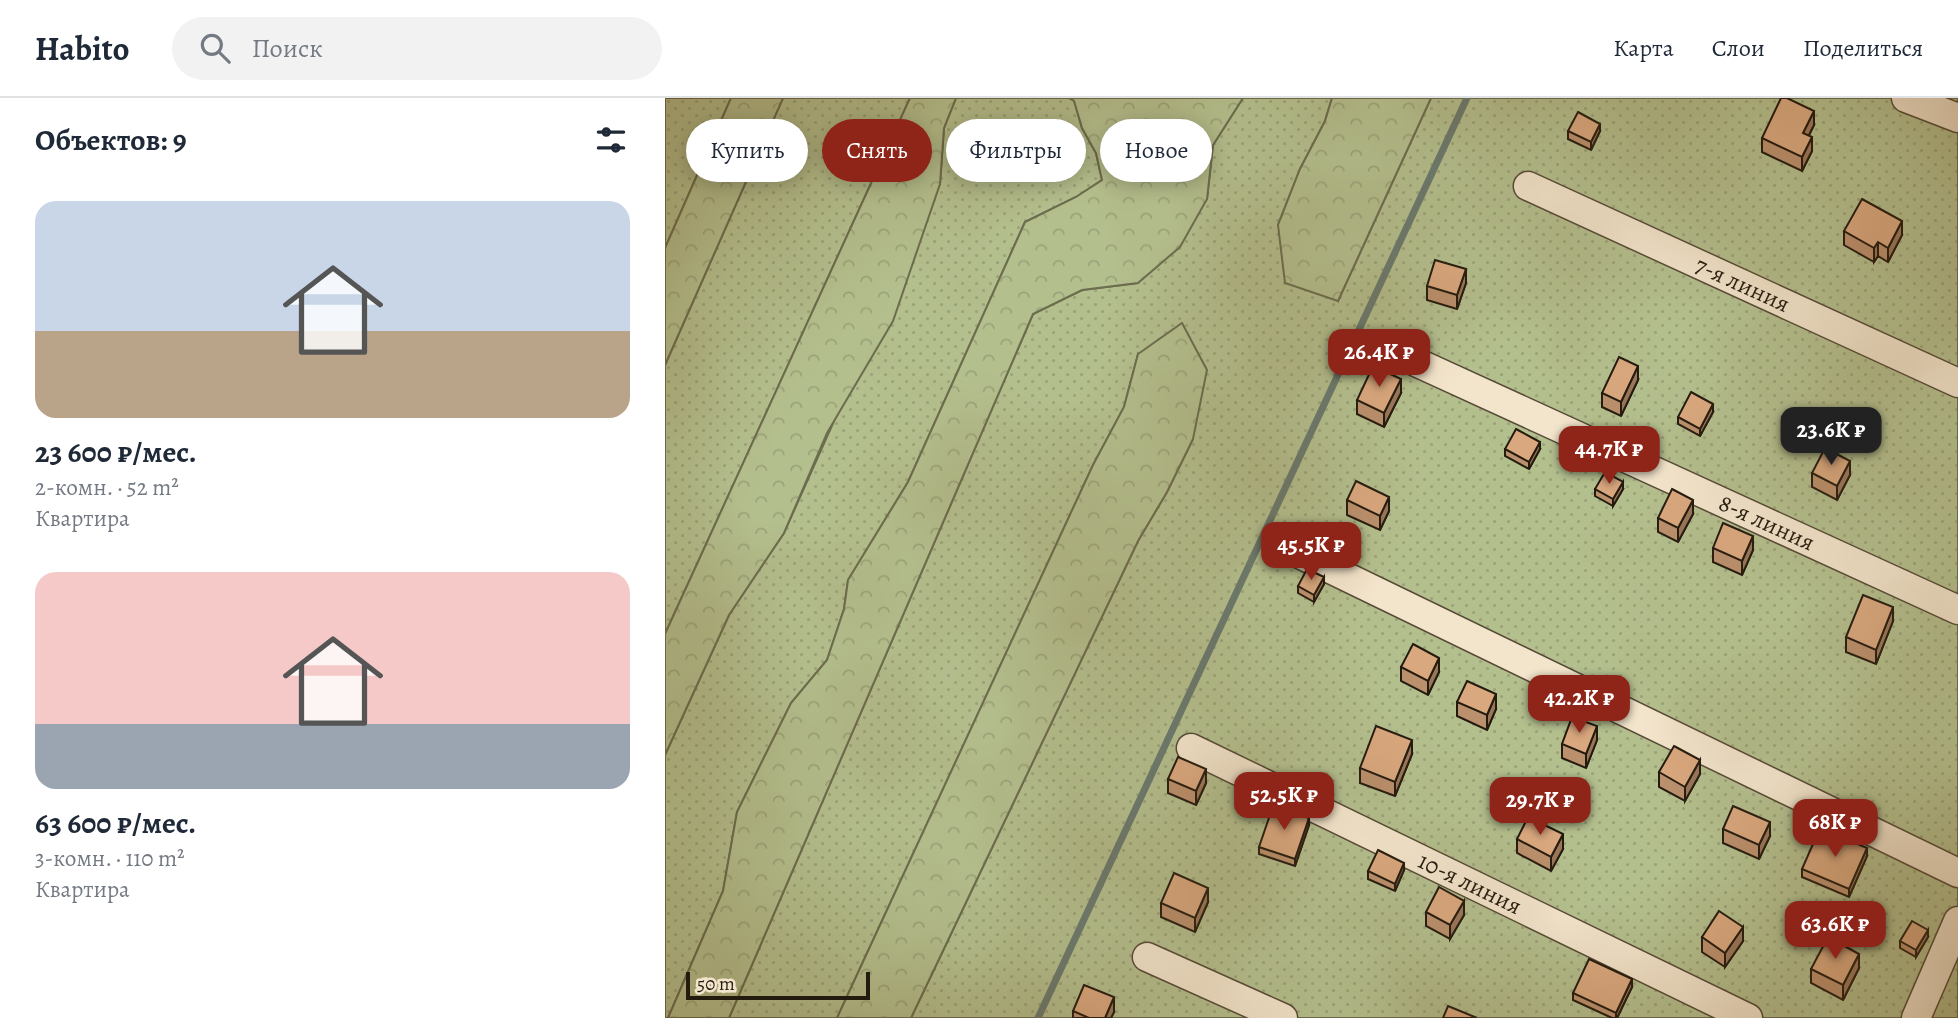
<!DOCTYPE html>
<html lang="ru">
<head>
<meta charset="utf-8">
<style>
	:root { --surface:#fff; --page:#f2f2f3; --text:#1f2937; --muted:#747a83; --line:#e0e1e3; --accent:#8f2418 }
	body { margin:0; font-family:Alegreya,serif; background:var(--page); color:var(--text); height:100vh; display:flex; flex-direction:column; font-size:26px; white-space:nowrap }
	* { box-sizing:border-box; margin:0 }
	p { font-size:23px; color:var(--muted) }
	.icon { flex:none; width:38px; height:38px; fill:none; stroke:currentColor; stroke-width:2; stroke-linecap:round; stroke-linejoin:round }
	.map { position:relative; flex:1; overflow:hidden }
	.side { display:flex; flex-direction:column; background:var(--surface); width:665px }
	.side>* { flex:none }
	.top-card { position:absolute; left:21px; top:21px; width:665px; height:63px; display:flex; gap:14px }
	.scale { position:absolute; left:21px; bottom:18px; width:184px; box-sizing:border-box; padding-left:7px; border:4px solid #241b0f; border-top:0; font-size:19px; line-height:24px; white-space:nowrap; color:#241b0f; -webkit-text-stroke:5px #f3e5cc; paint-order:stroke }
	.price { position:absolute; translate:-50% -60px; padding:0 16px; border-radius:14px; background:var(--accent); color:#fff; font-size:23px; line-height:46px; filter:drop-shadow(0 2px 4px #0008) }
	.price::after { content:''; position:absolute; left:50%; top:42px; width:21px; height:16px; margin-left:-10px; background:inherit; clip-path:polygon(0 0,100% 0,50% 100%) }
	.price.current { background:#222; color:#fff }
	ul { padding:0; list-style:none }
	li { display:grid; align-content:center; gap:14px; height:371px; padding:0 35px }
	li span { display:grid; place-items:center; height:217px; border-radius:21px; color:#555 }
	li>.icon { margin-inline-start:auto }
	span .icon { width:126px; height:126px; fill:#fffc; stroke-width:1 }
	li b { font-size:30px }
	h2 { display:flex; justify-content:space-between; align-items:center; height:84px; padding:0 35px; font-size:30px }
	.chip { padding:0 24px; border-radius:32px; background:var(--surface); box-shadow:0 4px 18px #0003; font-size:24px; line-height:63px }
	.chip.current { background:var(--accent); color:#fff }
	header { display:flex; align-items:center; gap:42px; box-sizing:border-box; height:98px; padding:0 35px; background:var(--surface); border-bottom:2px solid var(--line) }
	header strong { font-size:33px }
	nav { display:flex; gap:38px; margin-inline-start:auto; font-size:24px }
	.search { width:490px; height:63px; background:var(--page); display:flex; align-items:center; gap:18px; box-sizing:border-box; padding:0 24px; border-radius:38px; color:var(--muted); font-size:26px }
	main { display:flex; flex:1; min-height:0 }
	.map>svg:first-child { display:block }
	.green { fill:url(#green-dots); stroke:#6c6d4e; stroke-width:2 }
	.forest { fill:url(#forest-crowns); stroke:#6c6d4e; stroke-width:2 }
	.lines { fill:none; stroke-linecap:round; stroke-linejoin:round }
	.stream { stroke:#6a7a6e; stroke-width:7 }
	.minor-casing { stroke:#564a37; stroke-width:31 }
	.minor { stroke:#f3e5cc; stroke-width:28 }
	.wall { fill:#bb906d; stroke:#241b0f; stroke-width:2 }
	.shaded-wall { fill:#997659; stroke:#241b0f; stroke-width:2 }
	.building { fill:#daa87f; stroke:#241b0f; stroke-width:2 }
	.labels { text-anchor:middle; dominant-baseline:central; stroke-width:5; stroke-linejoin:round; paint-order:stroke }
	.street-label { font-size:24px; fill:#241b0f; stroke:#f3e5cc }
</style>
</head>
<body>
<header>
<strong>Habito</strong>
<div class="search"><svg class="icon" aria-label="search" viewBox="0 0 24 24"><circle cx="10" cy="10" r="6"/><path d="M15 15l6 6"/></svg>Поиск</div>
<nav><a>Карта</a><a>Слои</a><a>Поделиться</a></nav>
</header>
<main>
<section class="side">
<h2>Объектов: 9<svg class="icon" aria-label="filters" viewBox="0 0 24 24"><path d="M4 7h16M4 17h16"/><circle cx="9" cy="7" r="2"/><circle cx="15" cy="17" r="2"/></svg></h2>
<ul>
<li><span style="background:linear-gradient(#c9d6e8 60%,#b9a48a 0)"><svg class="icon" aria-label="home" viewBox="0 0 24 24"><path d="M3 11l9-7 9 7M6 9v11h12V9"/></svg></span><div><b>23 600 ₽/мес.</b><p>2-комн. · 52 m²</p><p>Квартира</p></div></li>
<li><span style="background:linear-gradient(#f6c9c9 70%,#9aa5b1 0)"><svg class="icon" aria-label="home" viewBox="0 0 24 24"><path d="M3 11l9-7 9 7M6 9v11h12V9"/></svg></span><div><b>63 600 ₽/мес.</b><p>3-комн. · 110 m²</p><p>Квартира</p></div></li>
</ul>
</section>
<div class="map">
<svg width="1293" height="920" viewBox="0 0 1293 920">
	<defs>
		<pattern id="green-dots" width="8" height="8" patternUnits="userSpaceOnUse" patternTransform="scale(1.75)"><rect width="8" height="8" fill="#b4bf8e"/><path d="M2 2h.1M6 6h.1" fill="none" stroke="#9ba479" stroke-width="1.8" stroke-linecap="round"/></pattern>
		<pattern id="forest-crowns" width="20" height="18" patternUnits="userSpaceOnUse" patternTransform="scale(1.75)"><rect width="20" height="18" fill="#b4bf8e"/><path d="M2 6a3 3 0 1 1 6 0M12 15a3 3 0 1 1 6 0" fill="none" stroke="#9ba479"/></pattern>
	</defs>
	<rect width="100%" height="100%" fill="#ecd7b0"/>
	<filter id="stains"><feTurbulence type="fractalNoise" baseFrequency=".00286" numOctaves="4"/><feColorMatrix values="0 0 0 0 .2 0 0 0 0 .09 0 0 0 0 .02 0 0 0 .5 -.17"/></filter>
	<radialGradient id="worn" r=".72"><stop offset=".6" stop-color="#630" stop-opacity="0"/><stop offset="1" stop-color="#630" stop-opacity=".3"/></radialGradient>
	<g class="green">
		<polygon points="0,0 66,0 0,150"/>
		<polygon points="118,0 245,0 0,536 0,267"/>
		<polygon points="291,0 404,0 409,2 417,30 431,55 437,82 411,99 360,124 243,384 183,482 179,511 162,562 126,605 72,714 58,793 3,920 0,920 0,657 64,517 119,435 275,86 279,30"/>
		<polygon points="578,0 667,0 660,23 635,71 613,127 673,203 766,0 1293,0 1293,920 246,920 473,443 502,394 528,341 473,256 459,309 428,367 172,920 64,920 368,216 417,192 473,185 542,101 548,47"/>
	</g>
	<g class="forest">
		<polygon points="66,0 118,0 0,267 0,150"/>
		<polygon points="245,0 291,0 279,30 275,86 228,223 162,335 119,435 64,517 0,657 0,536"/>
		<polygon points="404,0 578,0 548,47 542,101 515,149 473,185 417,192 368,216 64,920 3,920 58,793 72,714 126,605 162,562 179,511 183,482 243,384 360,124 411,99 437,82 431,55 417,30 409,3"/>
		<polygon points="667,0 766,0 673,203 620,185 613,127 635,71 660,23"/>
		<polygon points="517,225 542,272 528,341 502,394 473,443 246,920 172,920 428,367 459,309 473,256"/>
	</g>
	<g class="lines">
		<polyline class="stream" points="373,920 802,0"/>
		<g class="minor-casing">
			<g id="minor">
				<polyline points="1241,0 1293,20"/>
				<path id="s1" d="M863,88L1293,285"/>
				<path id="s2" d="M718,249L1293,512"/>
				<polyline points="620,449 1293,775"/>
				<path id="s3" d="M526,650L1083,920"/>
				<polyline points="482,859 618,920"/>
				<polyline points="1251,920 1293,823"/>
			</g>
		</g>
		<use href="#minor" class="minor"/>
	</g>
	<g class="wall">
		<polygon points="1149,27 1144,37 1147,53 1137,73 1097,54 1097,40"/>
		<polygon points="903,33 935,33 926,52 903,41"/>
		<polygon points="1179,133 1237,137 1223,164 1213,158 1209,164 1179,147"/>
		<polygon points="801,185 792,211 762,202 762,188"/>
		<polygon points="973,282 956,318 937,309 937,295"/>
		<polygon points="736,295 719,329 692,316 692,302"/>
		<polygon points="1048,314 1035,338 1013,326 1013,319"/>
		<polygon points="840,351 875,351 864,371 840,358"/>
		<polygon points="1147,375 1185,377 1172,402 1147,389"/>
		<polygon points="930,391 958,391 948,408 930,398"/>
		<polygon points="682,402 724,413 715,432 682,417"/>
		<polygon points="1028,416 1013,444 993,434 993,420"/>
		<polygon points="1048,450 1088,452 1077,477 1048,464"/>
		<polygon points="659,486 649,504 633,495 633,488"/>
		<polygon points="1228,523 1211,566 1181,554 1181,539"/>
		<polygon points="736,569 774,574 763,597 736,583"/>
		<polygon points="792,604 831,611 822,632 792,618"/>
		<polygon points="932,642 921,670 897,660 897,646"/>
		<polygon points="747,656 730,698 695,685 695,670"/>
		<polygon points="994,674 1035,676 1020,703 994,689"/>
		<polygon points="503,681 541,685 531,707 503,695"/>
		<polygon points="644,727 630,768 594,756 594,749"/>
		<polygon points="1058,731 1105,738 1094,761 1058,745"/>
		<polygon points="852,741 898,751 886,773 852,755"/>
		<polygon points="1202,758 1184,799 1137,779 1137,771"/>
		<polygon points="739,772 730,793 703,781 703,773"/>
		<polygon points="543,804 530,834 496,819 496,805"/>
		<polygon points="761,814 799,817 785,841 761,828"/>
		<polygon points="1037,839 1078,843 1060,869 1037,854"/>
		<polygon points="1263,839 1251,859 1235,850 1235,843"/>
		<polygon points="1194,870 1178,902 1146,885 1146,871"/>
		<polygon points="967,889 952,920 947,920 908,902 908,895"/>
		<polygon points="408,913 449,914 446,920 408,920"/>
	</g>
	<g class="shaded-wall">
		<polygon points="1149,13 1149,27 1138,49 1138,35"/>
		<polygon points="935,26 935,33 926,52 926,44"/>
		<polygon points="1147,39 1147,53 1137,73 1137,59"/>
		<polygon points="1237,123 1237,137 1223,164 1223,150"/>
		<polygon points="1213,144 1213,158 1209,164 1209,150"/>
		<polygon points="801,171 801,185 792,211 792,197"/>
		<polygon points="973,268 973,282 956,318 956,304"/>
		<polygon points="736,281 736,295 719,329 719,315"/>
		<polygon points="1048,306 1048,314 1035,338 1035,331"/>
		<polygon points="875,344 875,351 864,371 864,364"/>
		<polygon points="1185,363 1185,377 1172,402 1172,388"/>
		<polygon points="958,384 958,391 948,408 948,401"/>
		<polygon points="724,399 724,413 715,432 715,418"/>
		<polygon points="1028,402 1028,416 1013,444 1013,430"/>
		<polygon points="1088,438 1088,452 1077,477 1077,463"/>
		<polygon points="659,479 659,486 649,504 649,497"/>
		<polygon points="1228,509 1228,523 1211,566 1211,552"/>
		<polygon points="774,560 774,574 763,597 763,583"/>
		<polygon points="831,596 831,611 822,632 822,617"/>
		<polygon points="932,628 932,642 921,670 921,656"/>
		<polygon points="747,642 747,656 730,698 730,684"/>
		<polygon points="1035,662 1035,676 1020,703 1020,689"/>
		<polygon points="541,671 541,685 531,707 531,693"/>
		<polygon points="644,720 644,727 630,768 630,761"/>
		<polygon points="1105,724 1105,738 1094,761 1094,747"/>
		<polygon points="898,736 898,751 886,773 886,759"/>
		<polygon points="1202,750 1202,758 1184,799 1184,791"/>
		<polygon points="739,765 739,772 730,793 730,786"/>
		<polygon points="543,790 543,804 530,834 530,820"/>
		<polygon points="799,803 799,817 785,841 785,827"/>
		<polygon points="1078,829 1078,843 1060,869 1060,855"/>
		<polygon points="1263,832 1263,839 1251,859 1251,852"/>
		<polygon points="1194,856 1194,870 1178,902 1178,887"/>
		<polygon points="967,881 967,889 952,920 951,920 951,915"/>
		<polygon points="449,899 449,914 446,920 440,920"/>
	</g>
	<g class="building">
		<polygon points="1116,0 1122,0 1149,13 1138,35 1147,39 1137,59 1097,40"/>
		<polygon points="913,14 935,26 926,44 903,33"/>
		<polygon points="1197,101 1237,123 1223,150 1213,144 1209,150 1179,133"/>
		<polygon points="770,162 801,171 792,197 762,188"/>
		<polygon points="954,259 973,268 956,304 937,295"/>
		<polygon points="708,268 736,281 719,315 692,302"/>
		<polygon points="1026,294 1048,306 1035,331 1013,319"/>
		<polygon points="851,331 875,344 864,364 840,351"/>
		<polygon points="1160,350 1185,363 1172,388 1147,375"/>
		<polygon points="940,374 958,384 948,401 930,391"/>
		<polygon points="691,383 724,399 715,418 682,402"/>
		<polygon points="1007,391 1028,402 1013,430 993,420"/>
		<polygon points="1058,425 1088,438 1077,463 1048,450"/>
		<polygon points="642,471 659,479 649,497 633,488"/>
		<polygon points="1198,497 1228,509 1211,552 1181,539"/>
		<polygon points="748,546 774,560 763,583 736,569"/>
		<polygon points="802,583 831,596 822,617 792,604"/>
		<polygon points="907,619 932,628 921,656 897,646"/>
		<polygon points="711,628 747,642 730,684 695,670"/>
		<polygon points="1009,648 1035,662 1020,689 994,674"/>
		<polygon points="513,659 541,671 531,693 503,681"/>
		<polygon points="608,708 644,720 630,761 594,749"/>
		<polygon points="1068,708 1105,724 1094,747 1058,731"/>
		<polygon points="863,719 898,736 886,759 852,741"/>
		<polygon points="1155,730 1202,750 1184,791 1137,771"/>
		<polygon points="713,752 739,765 730,786 703,773"/>
		<polygon points="509,775 543,790 530,820 496,805"/>
		<polygon points="774,789 799,803 785,827 761,814"/>
		<polygon points="1054,813 1078,829 1060,855 1037,839"/>
		<polygon points="1247,823 1263,832 1251,852 1235,843"/>
		<polygon points="1163,839 1194,856 1178,887 1146,871"/>
		<polygon points="924,861 967,881 951,915 908,895"/>
		<polygon points="419,887 449,899 440,920 424,920 408,913"/>
		<polygon points="783,908 812,920 778,920"/>
	</g>
	<g class="labels">
		<g class="street-label">
			<text stroke="none"><textPath href="#s1" startOffset="236">7-я линия</textPath></text>
			<text stroke="none"><textPath href="#s2" startOffset="422">8-я линия</textPath></text>
			<text stroke="none"><textPath href="#s3" startOffset="310">10-я линия</textPath></text>
		</g>
	</g>
	<rect width="100%" height="100%" filter="url(#stains)"/>
	<rect width="100%" height="100%" fill="url(#worn)"/>
</svg>
<div class="scale">50 m</div>
<b class="price" style="left:714px;top:291px">26.4K ₽</b>
<b class="price current" style="left:1166px;top:369px">23.6K ₽</b>
<b class="price" style="left:944px;top:388px">44.7K ₽</b>
<b class="price" style="left:646px;top:484px">45.5K ₽</b>
<b class="price" style="left:914px;top:637px">42.2K ₽</b>
<b class="price" style="left:619px;top:734px">52.5K ₽</b>
<b class="price" style="left:875px;top:739px">29.7K ₽</b>
<b class="price" style="left:1170px;top:761px">68K ₽</b>
<b class="price" style="left:1170px;top:863px">63.6K ₽</b>
<div class="top-card">
<a class="chip">Купить</a>
<a class="chip current">Снять</a>
<a class="chip">Фильтры</a>
<a class="chip">Новое</a>
</div>
</div>
</main>
</body>
</html>
